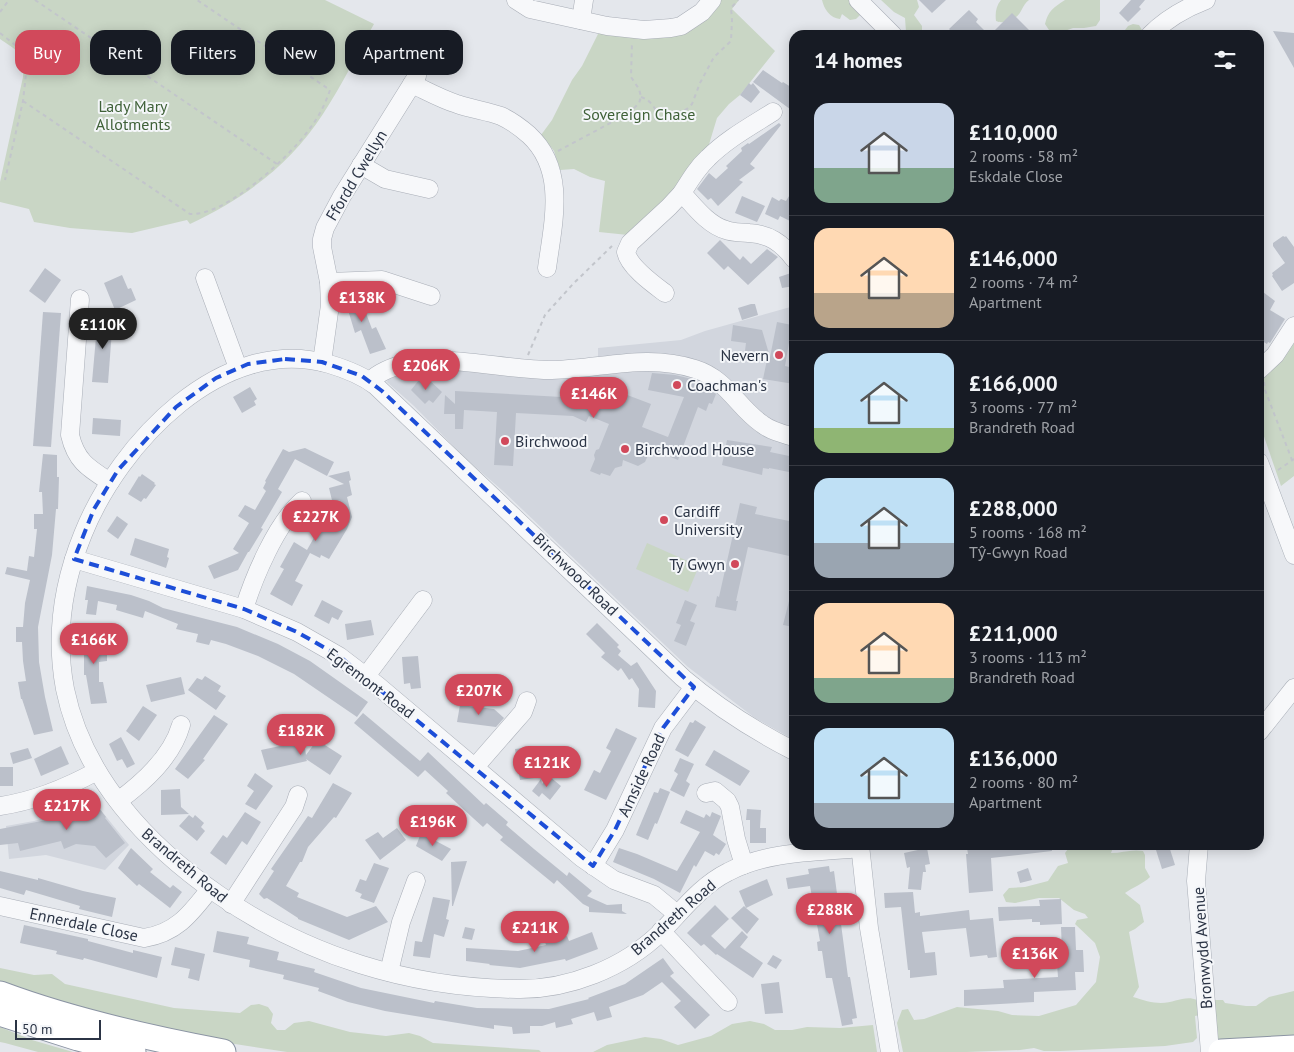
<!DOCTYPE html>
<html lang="en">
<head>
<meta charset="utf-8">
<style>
	:root { --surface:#171b24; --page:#20242c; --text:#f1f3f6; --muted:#9ea1a6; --line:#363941; --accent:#d1495b }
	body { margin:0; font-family:"PT Sans",sans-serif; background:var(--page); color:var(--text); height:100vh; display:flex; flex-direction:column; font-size:19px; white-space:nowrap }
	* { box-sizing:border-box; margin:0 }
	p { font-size:16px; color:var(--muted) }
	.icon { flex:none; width:28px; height:28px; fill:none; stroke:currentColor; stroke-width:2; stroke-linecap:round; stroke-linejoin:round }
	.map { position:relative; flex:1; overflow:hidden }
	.drawer { position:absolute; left:789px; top:30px; width:475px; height:820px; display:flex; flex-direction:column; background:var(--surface); border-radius:15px; box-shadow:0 2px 12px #0003 }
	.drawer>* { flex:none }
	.banner { position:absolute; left:15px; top:30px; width:475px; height:45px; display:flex; gap:10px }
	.scale { position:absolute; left:15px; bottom:12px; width:86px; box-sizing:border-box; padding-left:5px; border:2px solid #2b3445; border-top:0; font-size:14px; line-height:18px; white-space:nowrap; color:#2b3445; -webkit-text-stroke:4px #f4f6f9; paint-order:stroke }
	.price { position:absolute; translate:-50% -42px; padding:0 11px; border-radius:18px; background:var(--accent); color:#fff; font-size:16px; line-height:32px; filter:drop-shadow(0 1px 2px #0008) }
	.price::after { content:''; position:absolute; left:50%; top:30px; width:15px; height:11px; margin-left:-8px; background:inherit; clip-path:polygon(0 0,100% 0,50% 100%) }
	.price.current { background:#222; color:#fff }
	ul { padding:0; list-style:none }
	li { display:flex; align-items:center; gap:15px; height:125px; padding:0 25px }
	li+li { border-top:1px solid var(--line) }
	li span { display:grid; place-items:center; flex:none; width:140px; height:100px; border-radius:15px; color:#555 }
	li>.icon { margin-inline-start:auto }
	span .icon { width:60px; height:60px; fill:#fffc; stroke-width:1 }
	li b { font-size:21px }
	h2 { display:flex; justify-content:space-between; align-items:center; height:60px; padding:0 25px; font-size:21px }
	.chip { padding:0 18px; border-radius:15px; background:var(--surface); box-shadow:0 2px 12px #0003; font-size:18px; line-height:45px }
	.chip.current { background:var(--accent); color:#fff }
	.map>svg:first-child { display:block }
	.built { fill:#d2d6de }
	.green { fill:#c9d6c5 }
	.building { fill:#bbc0ca }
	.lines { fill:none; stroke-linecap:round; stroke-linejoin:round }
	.minor-casing { stroke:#a9aeb7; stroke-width:19 }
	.highway-casing { stroke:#8b94a3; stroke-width:27 }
	.path { stroke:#c2c5cb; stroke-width:2; stroke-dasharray:4 4; stroke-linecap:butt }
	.minor { stroke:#f7f8fa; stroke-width:18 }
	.highway { stroke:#fff; stroke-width:25 }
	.marked { fill:none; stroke:#1d4ed8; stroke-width:4; stroke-dasharray:10 6; stroke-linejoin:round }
	.poi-dot { fill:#d1495b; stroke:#f4f6f9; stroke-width:2 }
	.labels { text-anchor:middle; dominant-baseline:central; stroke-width:4; stroke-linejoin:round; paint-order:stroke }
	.park-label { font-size:16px; fill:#3f6138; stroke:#f4f6f9 }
	.street-label { font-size:16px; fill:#2b3445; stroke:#f4f6f9 }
	.poi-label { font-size:16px; fill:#2b3445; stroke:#f4f6f9; text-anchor:start }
</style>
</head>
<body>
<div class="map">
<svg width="1294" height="1052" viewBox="0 0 1294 1052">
	<rect width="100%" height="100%" fill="#e4e7ec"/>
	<g class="built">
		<polygon points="794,306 794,740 755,718 688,667 503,491 466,459 414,406 387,382 388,378 399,368 598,360 598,348 681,340 705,331"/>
		<polygon points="86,801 95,803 129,845 105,870 46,855 9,859 6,826 34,821 51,816"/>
	</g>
	<g class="green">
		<path d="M0,0H325L374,24C357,54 342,85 323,114C290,165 245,198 190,224L187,220L132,233L70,228L34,222L29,209L0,202V182L23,77C25,54 18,51 0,39Z"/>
		<path d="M721,0H739L732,9L775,51L740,95L729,104L717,118L707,151L678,188L628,235L599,232L605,181L590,177L574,169L560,170L554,151L541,135L552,120L572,80L582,66L599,32C646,38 692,49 721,0Z"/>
		<path d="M822,0H861V14L856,19L850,20L842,14L840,19C830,18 824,9 822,0Z"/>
		<polygon points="881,0 917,0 919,7 914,15 922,26 922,32 918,35 909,35 906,32 905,18 894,12"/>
		<path d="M1001,0H1029C1020,7 1023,16 1009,21C1003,22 1001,23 996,21C995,13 996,6 1001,0Z"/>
		<path d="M1065,0H1100V20L1096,26L1084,28H1073L1054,35L1049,30L1045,24C1048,11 1054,7 1065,0Z"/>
		<polygon points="1133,24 1139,25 1142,30 1141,35 1126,35 1125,30 1128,26"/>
		<polygon points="1294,337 1294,476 1281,486 1259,422 1259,380 1264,376"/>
		<polygon points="647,543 699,566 688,592 636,569"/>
		<path d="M1071,845H1114L1111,853C1122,853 1131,849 1143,851L1145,855V868L1150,877C1143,884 1133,887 1125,893L1140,905L1144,922L1135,929L1129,932L1139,987L1133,997C1143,1000 1152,1003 1161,1003C1175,1003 1185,995 1197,1000L1200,1015L1195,1016L1197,1038L1193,1042L1165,1046L1060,1051H1044L1034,1048L1020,1050L967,1052H903L897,1023L902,1010L908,1009L914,1020L924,1019L957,1007L998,1011L1012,1015L1039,1016L1076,1005L1096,982L1100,957L1095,943L1075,924L1077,920L1088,918L1085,914L1074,910L1059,898H1039L1015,903L1006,902L1003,895L1009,888L1025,887L1048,881L1058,866L1068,863L1065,853Z"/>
		<polygon points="0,968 34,975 52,974 65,984 174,1008 240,1013 251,1005 259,1004 268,1007 273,1014 271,1023 277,1030 285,1030 294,1023 309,1021 350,1032 386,1036 409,1033 420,1036 433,1043 539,1050 541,1052 287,1052 196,1038 138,1026 0,985"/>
		<polygon points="1294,991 1294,1042 1220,1042 1217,1037 1217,1028 1213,1022 1210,1007 1215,1000 1223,1000 1225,1003 1246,1006 1256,1006 1269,997"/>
		<polygon points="750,1021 764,1024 775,1030 792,1030 807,1027 840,1028 873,1025 877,1052 593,1052 607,1045 645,1037 661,1039 678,1045 711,1036 732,1024"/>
		<polygon points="0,1027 32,1040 73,1052 38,1052 5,1043 0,1042"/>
	</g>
	<g class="building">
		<polygon points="919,0 946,0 932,13"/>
		<polygon points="1131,0 1145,0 1139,7 1141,9 1128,22 1119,13"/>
		<polygon points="969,10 978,19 976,22 989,35 955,35 949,29"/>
		<polygon points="1012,13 1034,35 990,35"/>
		<polygon points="1273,31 1294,33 1294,68"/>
		<polygon points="763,70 782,83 783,82 794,89 794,112 753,82"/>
		<polygon points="749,83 751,85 753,83 760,92 751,103 740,95"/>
		<polygon points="779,123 781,125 750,164 755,168 739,180 743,182 718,206 711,198 708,200 697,189 709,173 716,179 728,168 726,166 742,151 741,148 748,143 749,144"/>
		<polygon points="794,188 794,223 780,216 778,220 765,214 772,197 779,201 781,199 786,201"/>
		<polygon points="742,196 765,206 757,222 735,213"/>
		<polygon points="1283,236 1285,237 1286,236 1294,247 1294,283 1282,291 1272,276 1273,275 1272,273 1285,263 1273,246 1273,243"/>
		<polygon points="720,240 740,260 743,256 751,264 767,249 778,257 748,285 728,266 724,270 707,253"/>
		<polygon points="45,268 61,280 45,303 29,291"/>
		<polygon points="794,272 794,286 782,288 779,277"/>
		<polygon points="122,275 128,289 131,288 136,300 115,310 104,283"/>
		<polygon points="1259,289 1275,301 1270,310 1285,319 1270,343 1268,342 1267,344 1259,339"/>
		<polygon points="347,292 355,293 361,309 364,308 372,329 376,327 386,349 370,354 361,330 355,333 348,310 343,312 341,306 342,302 341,294"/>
		<polygon points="751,304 755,304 758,315 742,320 738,308"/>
		<polygon points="43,312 61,313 51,447 33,446"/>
		<polygon points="98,315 113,317 108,383 92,382"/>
		<polygon points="777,322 792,325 785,366 794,368 794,384 763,379 768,355 745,351 746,343 731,341 733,325 762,330 770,357"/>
		<polygon points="652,373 675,375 692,379 701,383 716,394 712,404 709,403 706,411 698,407 678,460 651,449 645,462 638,466 623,460 622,466 615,468 610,476 601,473 600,475 590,471 595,459 594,455 596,450 599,449 609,424 589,416 586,422 573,416 516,413 513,466 494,465 497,412 464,410 463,429 455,429 455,414 444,414 445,395 455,404 455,391 580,398 586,381 621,395 622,393 651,404 642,427 668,437 684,397 648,390"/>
		<polygon points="428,379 442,392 433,403 429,400 425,404 411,390 419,380 423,384"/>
		<polygon points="250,387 257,399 254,401 256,405 242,413 233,397"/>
		<polygon points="93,418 121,420 120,436 92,434"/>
		<polygon points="727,440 772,447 770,452 794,457 794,473 769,468 769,469 763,468 762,475 722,465"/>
		<polygon points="305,448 334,462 327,476 295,459 278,489 282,492 261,528 263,529 249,552 248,552 238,570 214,579 208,566 239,553 233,549 249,523 238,516 245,505 255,510 266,491 263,488 266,482 265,481 283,449 289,452"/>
		<polygon points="43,454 57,455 57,477 59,477 58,509 56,509 52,555 38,627 39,662 45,697 53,731 34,735 22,699 21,699 18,682 26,681 23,661 22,642 16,642 16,627 23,627 25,603 30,580 5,574 7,567 27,571 29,556 34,557 37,529 34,529 34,514 43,514 42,492 39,492"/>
		<polygon points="349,471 351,480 349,481 352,495 347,497 352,517 347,529 329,559 321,555 320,558 310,553 295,581 303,585 292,606 270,594 284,569 280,567 294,542 307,550 325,518 338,525 329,488 344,484 328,476"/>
		<polygon points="142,474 155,483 154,484 156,485 146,499 144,498 141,502 128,494 139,476 140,477"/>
		<polygon points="740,503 757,507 755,514 794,522 794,557 748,547 736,601 738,601 736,611 715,607 717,596 719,597"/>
		<polygon points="117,516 128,524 118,539 107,531"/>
		<polygon points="135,538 169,549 167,557 169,558 166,568 130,555"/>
		<polygon points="87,586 131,595 149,601 163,608 237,627 278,644 310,661 368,702 357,717 294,674 258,656 226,644 211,640 209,645 196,642 198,634 176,629 178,624 145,611 143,618 116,610 117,605 98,601 96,615 86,614 88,600 85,600"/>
		<polygon points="790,597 794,598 794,627 783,625"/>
		<polygon points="322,600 343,611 338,620 332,617 329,624 314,616"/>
		<polygon points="685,600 697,605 690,621 695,623 686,646 674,641 681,625 676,623"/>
		<polygon points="371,620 374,635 347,640 345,624"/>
		<polygon points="597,623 619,645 617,647 621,651 618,655 631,666 637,662 656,691 655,708 638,707 639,689 632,678 629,680 621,668 618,671 601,657 605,653 586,634"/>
		<polygon points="81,635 107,636 107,661 99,662 99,682 103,682 107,703 91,704 86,675 84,675 84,652 80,652"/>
		<polygon points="418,656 421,688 411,689 410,683 404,684 402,657"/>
		<polygon points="205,676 221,686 218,691 226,696 216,710 188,690 197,678 202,680"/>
		<polygon points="181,677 185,694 151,702 146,685"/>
		<polygon points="460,705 494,709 504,718 496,727 457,722"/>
		<polygon points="143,706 157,715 139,741 126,731"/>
		<polygon points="363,713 420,761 428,752 484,805 486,803 508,822 506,825 534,849 567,876 569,872 592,891 587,896 607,905 622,904 622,911 627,914 589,912 589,907 583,904 557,880 554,884 500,840 503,837 487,823 483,827 473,818 446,793 448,791 425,770 418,777 354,723"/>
		<polygon points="214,715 228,724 203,759 205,760 188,779 175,769"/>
		<polygon points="695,720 706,727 688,757 675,750 690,722 693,723"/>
		<polygon points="616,728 637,738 606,800 584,790 594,770 600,773 611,751 606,748"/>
		<polygon points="121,737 135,764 127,768 122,759 117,761 109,744"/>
		<polygon points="317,740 342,756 330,775 306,759 307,761 267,770 261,750 304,741 306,755"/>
		<polygon points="61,746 69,764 41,776 34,759"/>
		<polygon points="531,747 534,762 538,761 541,777 520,780 515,749"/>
		<polygon points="28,748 32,758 13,764 10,753"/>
		<polygon points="714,750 750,771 740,786 705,765"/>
		<polygon points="680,758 694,764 686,781 690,784 684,797 670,790 678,774 674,771"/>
		<rect x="0" y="767" width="13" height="19"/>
		<polygon points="255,773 273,786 256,810 245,804 254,791 247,786"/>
		<polygon points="549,776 561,786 550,800 542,793 539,797 532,791 541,779 542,784"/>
		<polygon points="333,783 352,793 336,818 334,817 308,847 302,862 300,862 286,886 299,893 297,897 347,917 376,906 388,922 349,940 298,919 298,918 267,898 264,899 259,894 274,871 271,869 308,816 312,818"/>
		<polygon points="660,788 670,792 657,824 655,823 648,840 636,835 654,792 658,793"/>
		<polygon points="180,789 181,807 189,814 161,815 161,790"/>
		<polygon points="86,801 95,803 106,817 105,818 125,843 106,858 95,846 76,844 64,849 61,841 20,851 18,843 0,845 0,829 52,819 51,816"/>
		<polygon points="747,809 761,810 760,828 766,828 766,843 750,843 750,820 746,820"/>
		<polygon points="686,810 704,818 706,814 710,817 712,812 721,816 713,835 726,844 719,855 716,853 714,856 705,851 696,867 694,865 680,893 654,879 613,862 619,848 637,854 677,871 700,832 680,823"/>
		<polygon points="245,812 261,822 247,845 242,841 226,865 210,853 223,835 227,838"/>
		<polygon points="189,815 193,818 195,815 204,823 201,827 205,831 197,841 179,826"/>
		<polygon points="397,828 406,840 380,860 365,840 378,832 383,838"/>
		<polygon points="421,833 451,849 442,861 416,846"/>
		<polygon points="971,845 1051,845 1052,851 991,858 993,891 969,893 966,854 968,854 967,848 972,847"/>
		<polygon points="1169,846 1175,865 1162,869 1156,850"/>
		<polygon points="131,848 153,869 150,872 170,888 173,885 182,892 170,908 139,884 137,886 118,868"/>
		<polygon points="927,848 930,864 925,865 926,872 923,872 921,890 908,889 910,867 907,868 904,853"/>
		<polygon points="467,861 453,906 452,906 451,862"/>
		<polygon points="374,863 389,868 374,903 360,898 362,894 355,891 360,879 366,881"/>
		<polygon points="829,866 830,872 834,871 848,977 850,977 857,1018 852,1019 853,1024 842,1026 832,978 826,978 822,951 818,951 817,942 820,941 810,886 788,889 786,878 809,874 808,869"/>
		<polygon points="1028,868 1032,880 1020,883 1017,872"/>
		<polygon points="0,871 38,880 38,878 83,891 116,898 112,917 79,909 80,906 26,890 24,895 0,888"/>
		<polygon points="767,879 773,895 746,908 759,919 747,934 731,918 744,906 746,908 739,891"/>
		<polygon points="913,892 915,913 920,912 920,916 969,910 970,920 993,918 997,957 988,958 987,955 970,957 966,928 922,932 925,953 935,952 937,975 910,978 910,970 908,970 901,907 885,908 884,893"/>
		<polygon points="433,897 450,900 446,919 449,920 444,937 434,934 430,958 413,956 415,941 422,942"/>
		<polygon points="1061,899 1062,924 1040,925 1040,922 1032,922 1032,919 999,921 998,907 1040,906 1039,900"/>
		<polygon points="715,905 729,919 711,936 725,949 742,931 748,937 740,947 763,963 753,978 717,954 716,955 704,944 701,946 687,933"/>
		<polygon points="24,925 88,939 88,941 133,953 133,950 162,957 157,978 84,958 83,960 56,954 57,951 20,943"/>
		<polygon points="465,927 475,929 472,940 462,938"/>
		<polygon points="1061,927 1075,927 1076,950 1083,950 1084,972 1075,972 1076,990 1034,992 1034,1002 964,1006 964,990 1004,988 1003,980 1058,977 1057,964 1059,964 1059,952 1062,951"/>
		<polygon points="217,931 249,937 247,944 279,952 277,960 315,969 314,972 361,988 434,1003 435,1001 477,1008 549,1009 589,999 588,998 625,984 663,958 674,973 670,976 710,1015 695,1029 674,1007 681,1001 662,982 643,995 609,1007 612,1017 597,1021 594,1012 571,1019 573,1024 556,1028 555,1022 542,1026 530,1026 530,1033 513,1034 512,1027 494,1025 494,1029 385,1011 348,1002 318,991 319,988 283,979 284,975 249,967 250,960 213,952"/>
		<polygon points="592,932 598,949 566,961 565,959 520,968 489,965 490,964 466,961 466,948 518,951 546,945 545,942 567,936 569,941"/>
		<polygon points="175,947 205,954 199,981 188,978 190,969 171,965"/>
		<polygon points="773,955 782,960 776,969 767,964"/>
		<polygon points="779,982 783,1013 765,1014 761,984"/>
	</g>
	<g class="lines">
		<g class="minor-casing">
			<g id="minor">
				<polyline points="516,0 530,9 607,26 644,30 671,28 681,26 702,12 712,0"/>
				<polyline points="858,0 893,35"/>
				<polyline points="581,20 584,0"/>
				<path d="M1150,35C1166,19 1185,8 1206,0"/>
				<path d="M412,84C427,91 441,99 457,104C471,109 487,111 501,116C512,121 521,128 529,135C567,170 553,223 547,268"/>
				<polyline points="361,165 385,179 429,189"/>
				<path d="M682,193C690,180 697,168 708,158C727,139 751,126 773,112"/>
				<polyline points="205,278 238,368"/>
				<polyline points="329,282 382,280 431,296"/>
				<path d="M665,293C653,284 629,267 626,252L630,243L669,207L682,193C694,206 708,225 726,230C733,233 741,232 749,233C769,234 782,243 794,259"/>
				<path d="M80,299L70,435C76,461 88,468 110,482"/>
				<polyline points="322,362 330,305 329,282 322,247 322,239 325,228 342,196 417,76"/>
				<polyline points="1259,370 1275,355 1294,326"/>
				<path d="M370,381C380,371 398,365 411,362C455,356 507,370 552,370C601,369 647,353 695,369C727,379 737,407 762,424C771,431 783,434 794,437"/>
				<polyline points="1259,462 1294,555"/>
				<polyline points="74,559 244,609 297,632 339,656 377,685 582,858 614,880 654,895 677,914"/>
				<path d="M244,609C254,577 276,524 302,501"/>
				<polyline points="366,676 423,600"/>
				<polyline points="1259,732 1294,688"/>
				<path d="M794,751C755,731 716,706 683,678L376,386C362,375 346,369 329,364C222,333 119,444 83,534C63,583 55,636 65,689C83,777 148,846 219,895C307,956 410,988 517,989C568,990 624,968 661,932C682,911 700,886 728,872C767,851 817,852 860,848"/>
				<polyline points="475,767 523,712 527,701"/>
				<polyline points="706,793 715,791 727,801 730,807 736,839 744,865"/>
				<path d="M118,801C144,782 172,757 181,725"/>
				<path d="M0,806C35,801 66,788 97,771"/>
				<polyline points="860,845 869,928 890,1052"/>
				<polyline points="1199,845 1196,881 1210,1052"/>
				<polyline points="593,866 615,830 663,728 694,687"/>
				<polyline points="231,904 294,807 298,795"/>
				<path d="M0,906L144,938C177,933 191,913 210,889"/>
				<polyline points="661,931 728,1002"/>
				<polyline points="389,972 401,922 416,881"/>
			</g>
		</g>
		<g class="highway-casing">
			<g id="highway">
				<path d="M0,994C72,1021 148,1038 223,1052"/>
				<polyline points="0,1013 78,1038 133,1052"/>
				<polyline points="1221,1052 1294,1048"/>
			</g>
		</g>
		<g class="path">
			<polyline points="35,0 277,164"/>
			<polyline points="0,12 9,0"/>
			<polyline points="0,33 28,55 23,101 5,180"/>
			<path d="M641,97C651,100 656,109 659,118"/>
			<path d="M23,101L190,214C226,216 287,159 308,131C318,118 325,105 330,90L197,0"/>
			<polyline points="623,120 639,103 641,97 639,89 631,77 632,42"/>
			<polyline points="558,151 616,120 666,118 687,109 692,104 700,83 714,57 731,41 732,20 731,8 738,0"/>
			<polyline points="528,355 545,315 573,284 612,246"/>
			<polyline points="1264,382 1265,390 1292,460"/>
			<polyline points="1278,470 1294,459"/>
		</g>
		<use href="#minor" class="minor"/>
		<use href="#highway" class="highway"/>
	</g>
	<path class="marked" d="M285,359L322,362L362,376L382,391L694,687L663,728L615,830L593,866L339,656L297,632L244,609L74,559L94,509L118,470L176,407L216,378L248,364Z"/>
	<g class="poi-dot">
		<circle cx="779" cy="355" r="5"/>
		<circle cx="677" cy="385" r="5"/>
		<circle cx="505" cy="441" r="5"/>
		<circle cx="625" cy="449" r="5"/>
		<circle cx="664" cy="520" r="5"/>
		<circle cx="735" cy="564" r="5"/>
	</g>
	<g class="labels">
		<g class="park-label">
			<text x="133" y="106">Lady Mary<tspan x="133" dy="18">Allotments</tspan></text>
			<text x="639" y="114">Sovereign Chase</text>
		</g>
		<g class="street-label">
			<text transform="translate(356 175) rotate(-59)">Ffordd Cwellyn</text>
			<text transform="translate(576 574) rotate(44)">Birchwood Road</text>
			<text transform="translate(371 683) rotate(37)">Egremont Road</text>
			<text transform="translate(641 775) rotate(-65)">Arnside Road</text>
			<text transform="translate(185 865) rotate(40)">Brandreth Road</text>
			<text transform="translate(673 917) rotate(-41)">Brandreth Road</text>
			<text transform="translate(84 924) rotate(12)">Ennerdale Close</text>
			<text transform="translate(1202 948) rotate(-94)">Bronwydd Avenue</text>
		</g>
		<g class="poi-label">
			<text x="769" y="355" text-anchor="end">Nevern</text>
			<text x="687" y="385">Coachman's</text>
			<text x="515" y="441">Birchwood</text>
			<text x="635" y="449">Birchwood House</text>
			<text x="674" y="511">Cardiff<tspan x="674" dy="18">University</tspan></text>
			<text x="725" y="564" text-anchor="end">Ty Gwyn</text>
		</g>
	</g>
</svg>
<div class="scale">50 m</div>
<b class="price" style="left:362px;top:323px">£138K</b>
<b class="price current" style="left:103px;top:350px">£110K</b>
<b class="price" style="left:426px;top:391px">£206K</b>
<b class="price" style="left:594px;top:419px">£146K</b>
<b class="price" style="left:316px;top:542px">£227K</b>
<b class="price" style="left:94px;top:665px">£166K</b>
<b class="price" style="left:479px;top:716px">£207K</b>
<b class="price" style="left:301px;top:756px">£182K</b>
<b class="price" style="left:547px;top:788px">£121K</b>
<b class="price" style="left:67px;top:831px">£217K</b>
<b class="price" style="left:433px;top:847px">£196K</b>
<b class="price" style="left:830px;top:935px">£288K</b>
<b class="price" style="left:535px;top:953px">£211K</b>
<b class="price" style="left:1035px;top:979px">£136K</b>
<div class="banner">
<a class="chip current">Buy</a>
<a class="chip">Rent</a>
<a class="chip">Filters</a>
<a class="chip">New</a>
<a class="chip">Apartment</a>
</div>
<section class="drawer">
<h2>14 homes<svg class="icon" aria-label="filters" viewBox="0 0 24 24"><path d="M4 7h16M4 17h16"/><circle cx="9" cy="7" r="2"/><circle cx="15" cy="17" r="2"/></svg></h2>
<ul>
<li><span style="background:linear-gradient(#c9d6e8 65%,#7fa58c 0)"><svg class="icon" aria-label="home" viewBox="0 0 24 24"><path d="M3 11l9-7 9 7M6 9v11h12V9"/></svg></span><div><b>£110,000</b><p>2 rooms · 58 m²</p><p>Eskdale Close</p></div></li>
<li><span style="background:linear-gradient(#ffd9b3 65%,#b9a48a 0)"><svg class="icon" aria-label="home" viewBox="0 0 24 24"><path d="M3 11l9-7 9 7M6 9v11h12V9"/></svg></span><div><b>£146,000</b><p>2 rooms · 74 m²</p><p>Apartment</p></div></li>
<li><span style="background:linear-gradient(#bfe0f5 75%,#8fb573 0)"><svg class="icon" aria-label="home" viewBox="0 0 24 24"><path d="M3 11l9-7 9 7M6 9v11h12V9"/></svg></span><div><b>£166,000</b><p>3 rooms · 77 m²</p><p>Brandreth Road</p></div></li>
<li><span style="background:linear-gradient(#bfe0f5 65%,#9aa5b1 0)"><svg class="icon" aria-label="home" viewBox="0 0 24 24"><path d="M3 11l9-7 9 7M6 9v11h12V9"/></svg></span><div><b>£288,000</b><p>5 rooms · 168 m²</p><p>Tŷ-Gwyn Road</p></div></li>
<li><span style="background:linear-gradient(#ffd9b3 75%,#7fa58c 0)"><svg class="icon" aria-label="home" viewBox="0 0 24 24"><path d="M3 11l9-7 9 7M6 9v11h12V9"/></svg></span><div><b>£211,000</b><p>3 rooms · 113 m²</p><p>Brandreth Road</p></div></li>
<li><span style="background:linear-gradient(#bfe0f5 75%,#9aa5b1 0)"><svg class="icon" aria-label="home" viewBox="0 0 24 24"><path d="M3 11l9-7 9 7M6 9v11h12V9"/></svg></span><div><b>£136,000</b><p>2 rooms · 80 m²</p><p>Apartment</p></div></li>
</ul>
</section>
</div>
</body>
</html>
